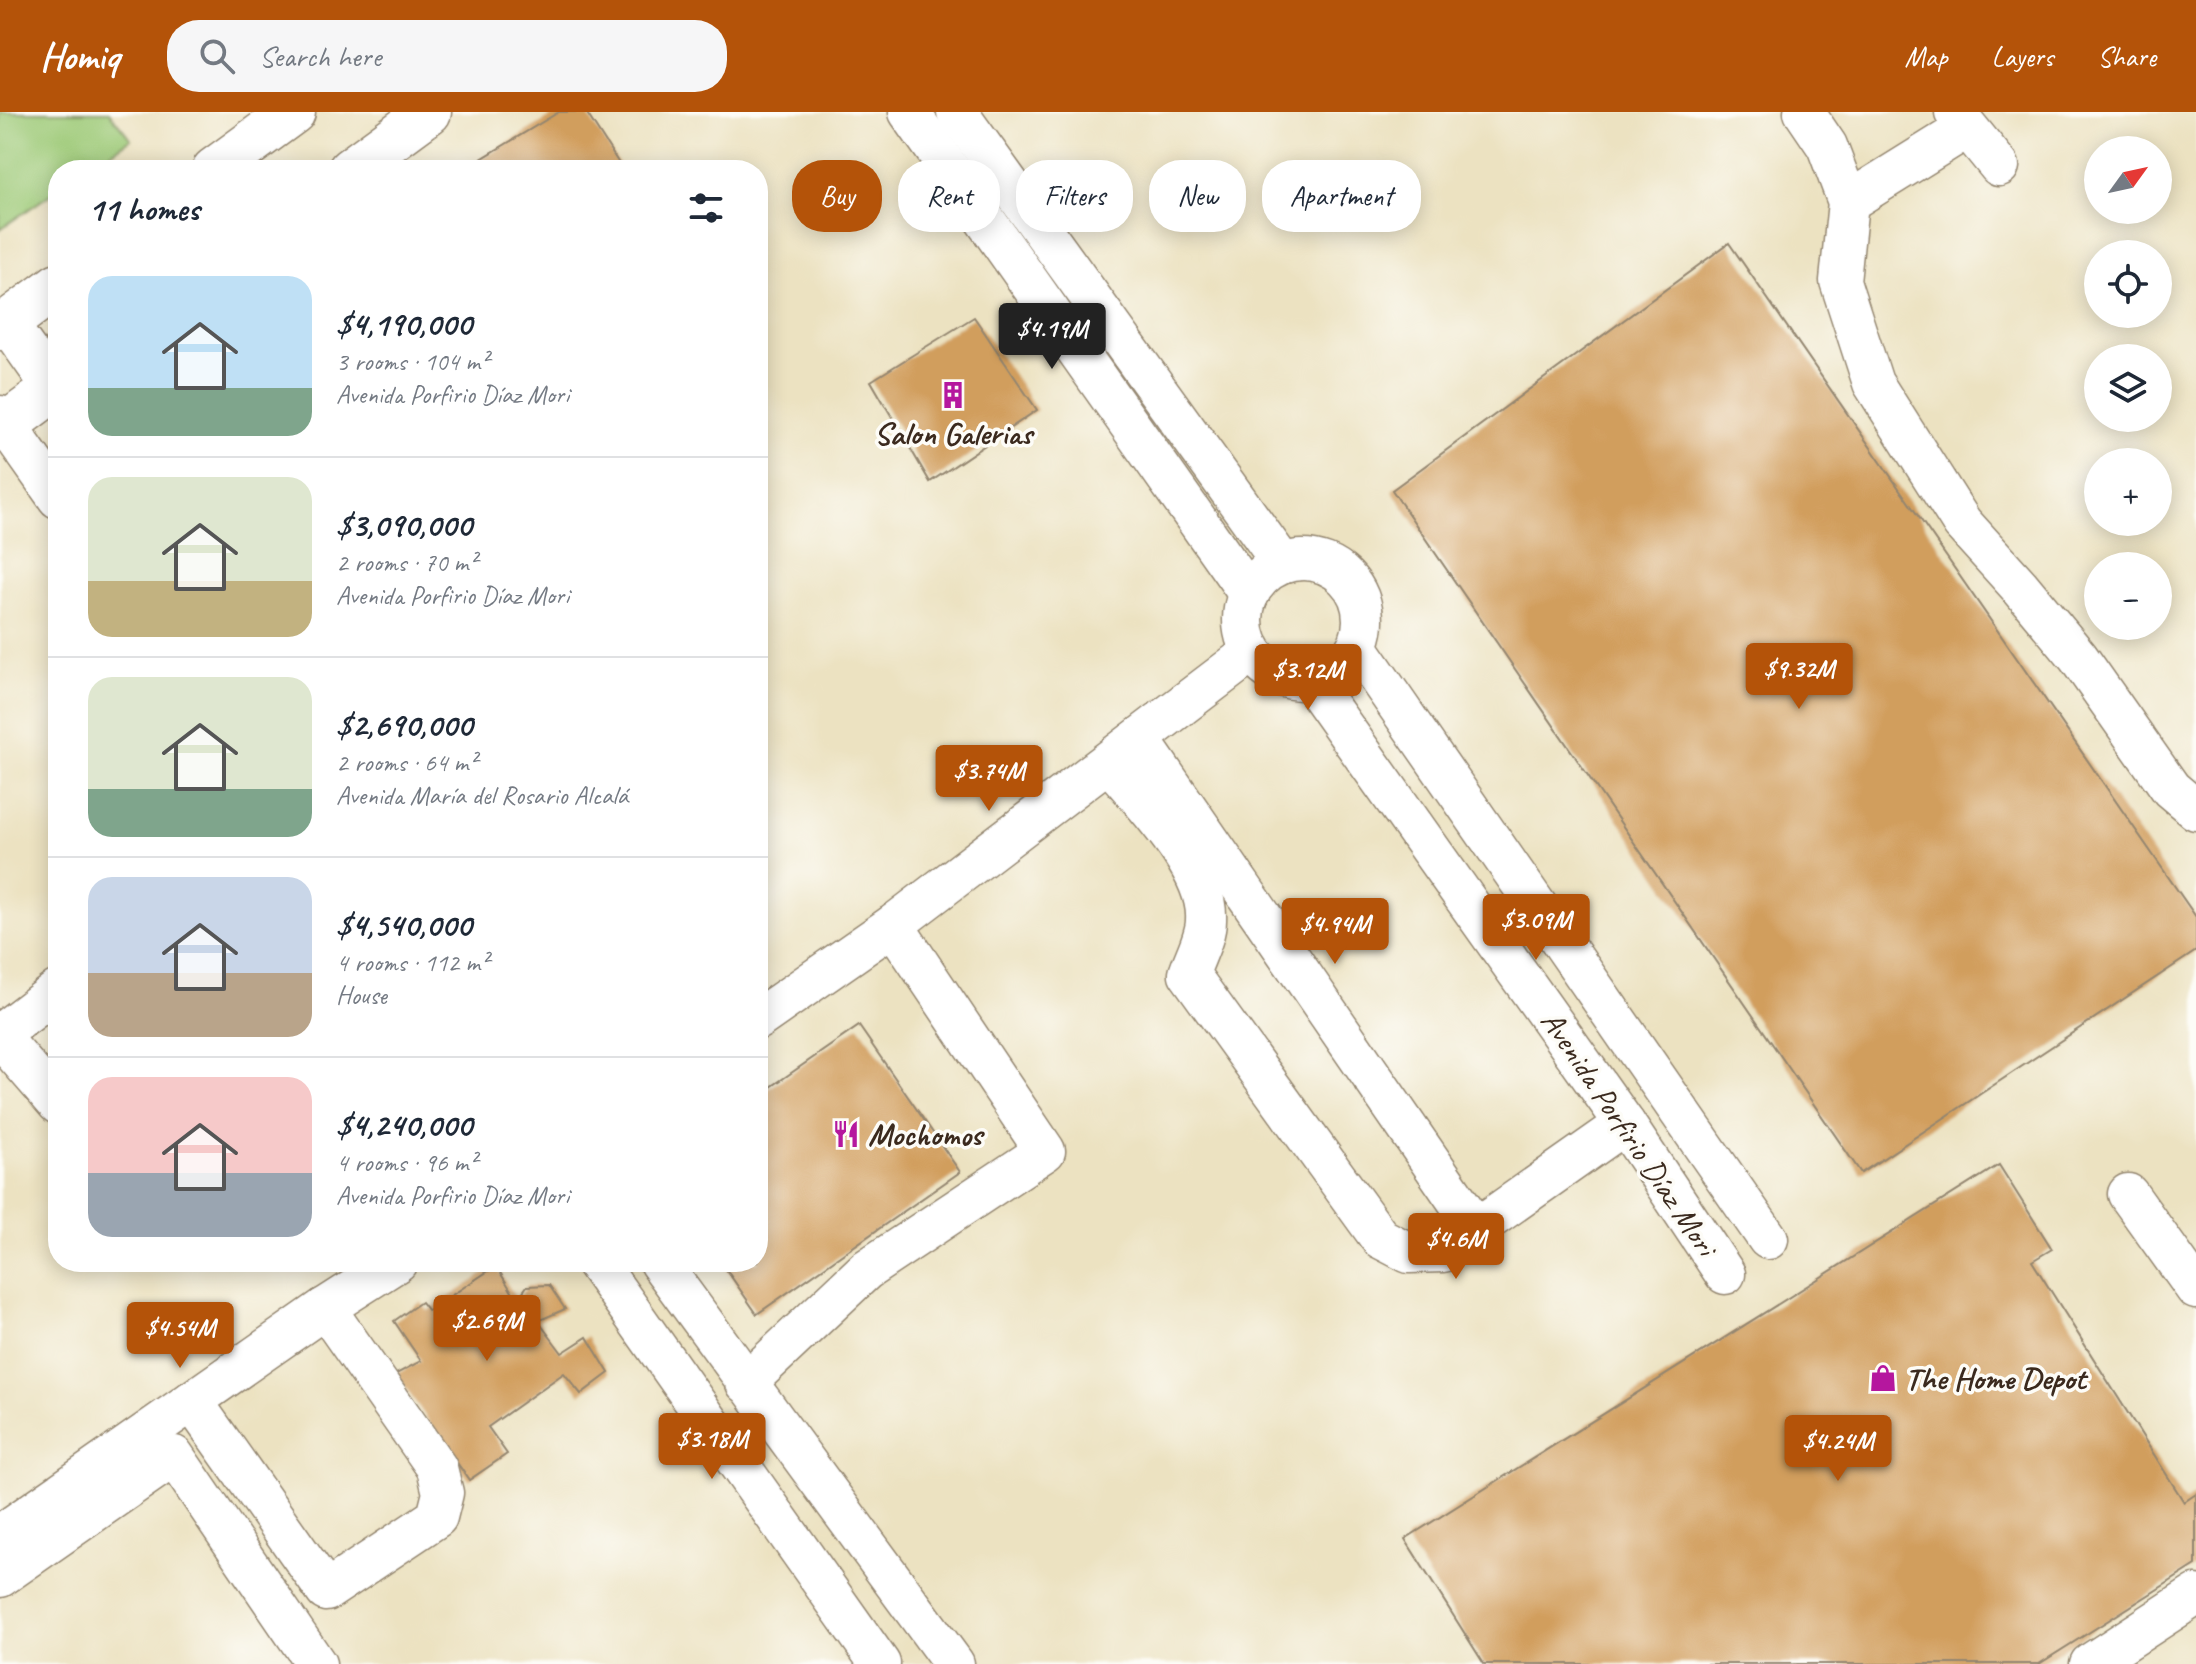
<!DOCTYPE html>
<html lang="en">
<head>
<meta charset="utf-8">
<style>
	:root { --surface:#fff; --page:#f6f6f7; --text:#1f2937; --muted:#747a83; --line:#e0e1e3; --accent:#b45309 }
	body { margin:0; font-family:Caveat,sans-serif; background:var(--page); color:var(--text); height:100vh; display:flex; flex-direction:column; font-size:30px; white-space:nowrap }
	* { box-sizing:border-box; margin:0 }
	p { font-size:26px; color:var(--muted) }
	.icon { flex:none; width:44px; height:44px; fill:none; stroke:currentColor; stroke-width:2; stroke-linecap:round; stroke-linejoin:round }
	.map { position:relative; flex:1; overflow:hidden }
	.panel { position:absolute; left:48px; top:48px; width:720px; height:1112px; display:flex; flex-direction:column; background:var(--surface); border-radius:32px; box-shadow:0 4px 20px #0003 }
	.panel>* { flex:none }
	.hud { position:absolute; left:792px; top:48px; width:760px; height:72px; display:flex; gap:16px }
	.needle { width:52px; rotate:57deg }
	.buttons { position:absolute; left:2084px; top:24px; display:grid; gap:16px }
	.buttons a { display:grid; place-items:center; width:88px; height:88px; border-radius:50%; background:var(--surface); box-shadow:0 4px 20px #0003; font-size:40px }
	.price { position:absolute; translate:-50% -68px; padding:0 18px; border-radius:8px; background:var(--accent); color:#fff; font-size:26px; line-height:52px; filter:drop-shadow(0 2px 4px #0008) }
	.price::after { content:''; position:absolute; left:50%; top:48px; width:24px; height:18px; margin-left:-12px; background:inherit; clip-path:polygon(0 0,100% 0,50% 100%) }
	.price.on { background:#222; color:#fff }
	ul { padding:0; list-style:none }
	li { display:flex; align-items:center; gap:24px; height:200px; padding:0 40px }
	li+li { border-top:2px solid var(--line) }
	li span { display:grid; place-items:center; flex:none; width:224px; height:160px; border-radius:24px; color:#555 }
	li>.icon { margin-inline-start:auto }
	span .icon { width:96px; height:96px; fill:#fffc; stroke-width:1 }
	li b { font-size:34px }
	h2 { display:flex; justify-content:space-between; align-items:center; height:96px; padding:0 40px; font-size:34px }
	.tag { padding:0 28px; border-radius:32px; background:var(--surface); box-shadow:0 4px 20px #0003; font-size:28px; line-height:72px }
	.tag.on { background:var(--accent); color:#fff }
	header { display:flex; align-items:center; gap:48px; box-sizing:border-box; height:112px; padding:0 40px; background:var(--accent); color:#fff }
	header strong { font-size:38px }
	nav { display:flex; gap:44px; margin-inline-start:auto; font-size:28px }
	.search { width:560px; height:72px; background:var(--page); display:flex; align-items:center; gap:20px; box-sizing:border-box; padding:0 28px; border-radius:32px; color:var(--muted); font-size:30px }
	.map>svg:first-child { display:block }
	.green { fill:#9cc976; stroke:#6c7a4a; stroke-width:2 }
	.building { fill:#d19e5d }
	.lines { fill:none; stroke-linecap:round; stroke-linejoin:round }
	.minor-casing { stroke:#948670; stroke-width:43 }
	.major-casing { stroke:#948670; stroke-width:47 }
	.minor { stroke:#fff; stroke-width:40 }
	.major { stroke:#fff; stroke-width:44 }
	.labels { text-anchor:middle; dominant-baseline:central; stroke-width:7; stroke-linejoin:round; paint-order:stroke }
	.poi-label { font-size:32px; font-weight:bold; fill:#3b2a1e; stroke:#fdfcf7; text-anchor:start }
	.street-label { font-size:32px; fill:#3b2a1e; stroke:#fdfcf7 }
</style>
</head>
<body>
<header>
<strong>Homiq</strong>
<div class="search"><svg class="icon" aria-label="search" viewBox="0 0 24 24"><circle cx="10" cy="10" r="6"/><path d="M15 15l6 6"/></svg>Search here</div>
<nav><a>Map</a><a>Layers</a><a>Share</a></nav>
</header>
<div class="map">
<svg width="2196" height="1552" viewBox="0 0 2196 1552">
	<rect width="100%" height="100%" fill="#fdfcf7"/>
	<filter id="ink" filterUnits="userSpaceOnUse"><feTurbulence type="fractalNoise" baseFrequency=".0125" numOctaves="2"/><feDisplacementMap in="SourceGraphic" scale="16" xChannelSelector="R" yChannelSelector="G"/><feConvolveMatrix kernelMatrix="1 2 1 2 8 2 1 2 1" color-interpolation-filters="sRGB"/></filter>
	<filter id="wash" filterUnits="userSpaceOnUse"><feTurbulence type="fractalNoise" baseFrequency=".006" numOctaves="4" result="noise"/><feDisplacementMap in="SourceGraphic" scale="32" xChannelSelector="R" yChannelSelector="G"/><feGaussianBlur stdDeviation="1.8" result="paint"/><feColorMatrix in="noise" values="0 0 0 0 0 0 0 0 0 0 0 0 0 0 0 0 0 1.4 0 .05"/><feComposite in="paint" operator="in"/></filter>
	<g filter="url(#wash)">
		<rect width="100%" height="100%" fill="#ece2c1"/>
		<polygon class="green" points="0,0 109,0 131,27 86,58 58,58 58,77 0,117"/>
		<g id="blocks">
			<g class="building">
				<polygon points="559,0 586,0 623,58 463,58"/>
				<polygon points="1729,131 2196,805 2196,839 1861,1061 1392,378"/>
				<polygon points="974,205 1037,298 930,370 871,269"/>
				<polygon points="859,914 960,1060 757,1202 721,1150 758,1150 758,984"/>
				<polygon points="1999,1053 2052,1137 2032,1149 2184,1390 2196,1382 2196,1453 2039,1552 1484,1552 1405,1427"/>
				<polygon points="496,1154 517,1188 527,1174 549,1173 565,1197 538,1209 562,1241 587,1225 609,1261 581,1282 564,1261 488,1315 507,1342 469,1368 396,1262 421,1249 394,1209 421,1190 428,1199"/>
			</g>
		</g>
	</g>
	<g filter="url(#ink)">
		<use href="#blocks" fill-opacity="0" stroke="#948670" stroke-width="2"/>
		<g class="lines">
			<g class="minor-casing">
				<g id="minor">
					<polyline points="909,0 1249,482"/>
					<polyline points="957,0 1282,451"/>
					<polyline points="1804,0 1827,34 1848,90 1840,169 1873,271 1962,411 2020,475 2078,545 2171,677 2196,698"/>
					<polyline points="1955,0 1999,54"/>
					<polyline points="1848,90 1967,16"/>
					<polyline points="7,211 58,283"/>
					<polyline points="0,304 58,386"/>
					<circle cx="1303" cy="508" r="60"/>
					<polyline points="1357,535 1768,1127"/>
					<polyline points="1310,568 1625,1012 1725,1162"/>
					<polyline points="1140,628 1477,1117"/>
					<path d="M1110,651C1141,689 1209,756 1206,808C1206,825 1194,846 1189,862L1380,1126L1409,1141L1443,1140L1625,1012"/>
					<polyline points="758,907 893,813 1252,540"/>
					<polyline points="0,922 58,878"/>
					<polyline points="0,925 58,992"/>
					<polyline points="2128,1082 2196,1177"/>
					<polyline points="596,1150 880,1552"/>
					<polyline points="659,1150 954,1552"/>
					<polyline points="746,1271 866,1158 1045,1039 893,813"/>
					<polyline points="192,1289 326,1479 437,1405 443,1381 437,1356 325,1196"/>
					<polyline points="0,1423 325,1196 397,1150"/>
					<polyline points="0,1465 174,1344 316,1552"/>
					<polyline points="2090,1552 2196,1483"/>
				</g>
			</g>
			<g class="major-casing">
				<g id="major">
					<polyline points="214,58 293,0"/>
					<polyline points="350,58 429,0"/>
					<polyline points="0,216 58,173"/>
					<polyline points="0,317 58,274"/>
				</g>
			</g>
			<use href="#minor" class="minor"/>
			<use href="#major" class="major"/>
		</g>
	</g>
	<defs>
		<g id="building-bare" transform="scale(2.16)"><path d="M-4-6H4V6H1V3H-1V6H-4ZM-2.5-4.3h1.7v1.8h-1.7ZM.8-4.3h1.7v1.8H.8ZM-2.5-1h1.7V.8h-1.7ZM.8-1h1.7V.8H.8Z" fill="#b5179e" stroke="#fdfcf7" stroke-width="2.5" paint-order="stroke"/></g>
		<g id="restaurant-bare" transform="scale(2.16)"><path d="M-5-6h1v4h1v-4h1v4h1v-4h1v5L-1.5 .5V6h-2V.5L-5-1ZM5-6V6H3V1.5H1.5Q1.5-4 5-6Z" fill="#b5179e" stroke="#fdfcf7" stroke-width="2.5" paint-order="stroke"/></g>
		<g id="shop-bare" transform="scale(2.16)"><path d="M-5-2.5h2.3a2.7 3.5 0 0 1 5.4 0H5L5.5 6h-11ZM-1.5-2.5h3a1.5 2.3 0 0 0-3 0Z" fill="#b5179e" stroke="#fdfcf7" stroke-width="2.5" paint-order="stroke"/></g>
	</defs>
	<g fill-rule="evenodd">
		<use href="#building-bare" x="953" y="283"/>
		<use href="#restaurant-bare" x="846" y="1022"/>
		<use href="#shop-bare" x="1883" y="1266"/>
	</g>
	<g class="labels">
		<g class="poi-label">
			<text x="953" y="321" text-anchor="middle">Salon Galerias</text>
			<text x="868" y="1022">Mochomos</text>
			<text x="1905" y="1266">The Home Depot</text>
		</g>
		<g class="street-label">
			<text transform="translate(1629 1021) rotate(56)">Avenida Porfirio Díaz Mori</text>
		</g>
	</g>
</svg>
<div class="buttons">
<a><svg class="needle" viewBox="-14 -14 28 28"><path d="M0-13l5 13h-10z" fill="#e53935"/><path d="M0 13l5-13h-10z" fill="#747a83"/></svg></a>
<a><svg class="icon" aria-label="locate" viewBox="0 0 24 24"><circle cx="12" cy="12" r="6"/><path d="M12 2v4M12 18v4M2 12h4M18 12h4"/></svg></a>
<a><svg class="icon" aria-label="layers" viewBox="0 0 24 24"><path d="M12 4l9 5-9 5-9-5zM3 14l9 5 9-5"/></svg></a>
<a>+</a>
<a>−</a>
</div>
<b class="price on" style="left:1052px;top:259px">$4.19M</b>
<b class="price" style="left:1799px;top:599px">$9.32M</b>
<b class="price" style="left:1308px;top:600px">$3.12M</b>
<b class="price" style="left:989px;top:701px">$3.74M</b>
<b class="price" style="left:1536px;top:850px">$3.09M</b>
<b class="price" style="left:1335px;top:854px">$4.94M</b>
<b class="price" style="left:1456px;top:1169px">$4.6M</b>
<b class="price" style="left:487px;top:1251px">$2.69M</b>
<b class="price" style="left:180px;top:1258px">$4.54M</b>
<b class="price" style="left:712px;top:1369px">$3.18M</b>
<b class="price" style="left:1838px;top:1371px">$4.24M</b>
<div class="hud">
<a class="tag on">Buy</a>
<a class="tag">Rent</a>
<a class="tag">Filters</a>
<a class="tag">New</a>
<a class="tag">Apartment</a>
</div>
<section class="panel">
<h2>11 homes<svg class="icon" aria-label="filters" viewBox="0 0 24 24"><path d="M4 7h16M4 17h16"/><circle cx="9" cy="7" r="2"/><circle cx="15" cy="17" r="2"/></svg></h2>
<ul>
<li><span style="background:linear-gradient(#bfe0f5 70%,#7fa58c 0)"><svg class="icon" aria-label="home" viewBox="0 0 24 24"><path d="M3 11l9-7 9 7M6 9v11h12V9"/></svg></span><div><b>$4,190,000</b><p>3 rooms · 104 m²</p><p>Avenida Porfirio Díaz Mori</p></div></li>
<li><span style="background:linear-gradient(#dfe7d0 65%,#c2b280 0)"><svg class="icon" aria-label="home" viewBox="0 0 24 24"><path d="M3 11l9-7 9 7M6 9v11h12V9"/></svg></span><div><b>$3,090,000</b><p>2 rooms · 70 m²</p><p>Avenida Porfirio Díaz Mori</p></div></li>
<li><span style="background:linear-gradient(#dfe7d0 70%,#7fa58c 0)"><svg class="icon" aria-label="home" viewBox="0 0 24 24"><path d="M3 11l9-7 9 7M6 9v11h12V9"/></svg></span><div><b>$2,690,000</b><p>2 rooms · 64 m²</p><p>Avenida María del Rosario Alcalá</p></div></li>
<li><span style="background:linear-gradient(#c9d6e8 60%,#b9a48a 0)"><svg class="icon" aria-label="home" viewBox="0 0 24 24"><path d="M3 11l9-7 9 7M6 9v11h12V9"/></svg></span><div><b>$4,540,000</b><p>4 rooms · 112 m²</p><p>House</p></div></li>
<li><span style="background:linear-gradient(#f6c9c9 60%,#9aa5b1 0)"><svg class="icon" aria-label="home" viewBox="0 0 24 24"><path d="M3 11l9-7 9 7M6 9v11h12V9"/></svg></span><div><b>$4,240,000</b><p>4 rooms · 96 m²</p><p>Avenida Porfirio Díaz Mori</p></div></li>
</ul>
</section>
</div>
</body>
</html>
